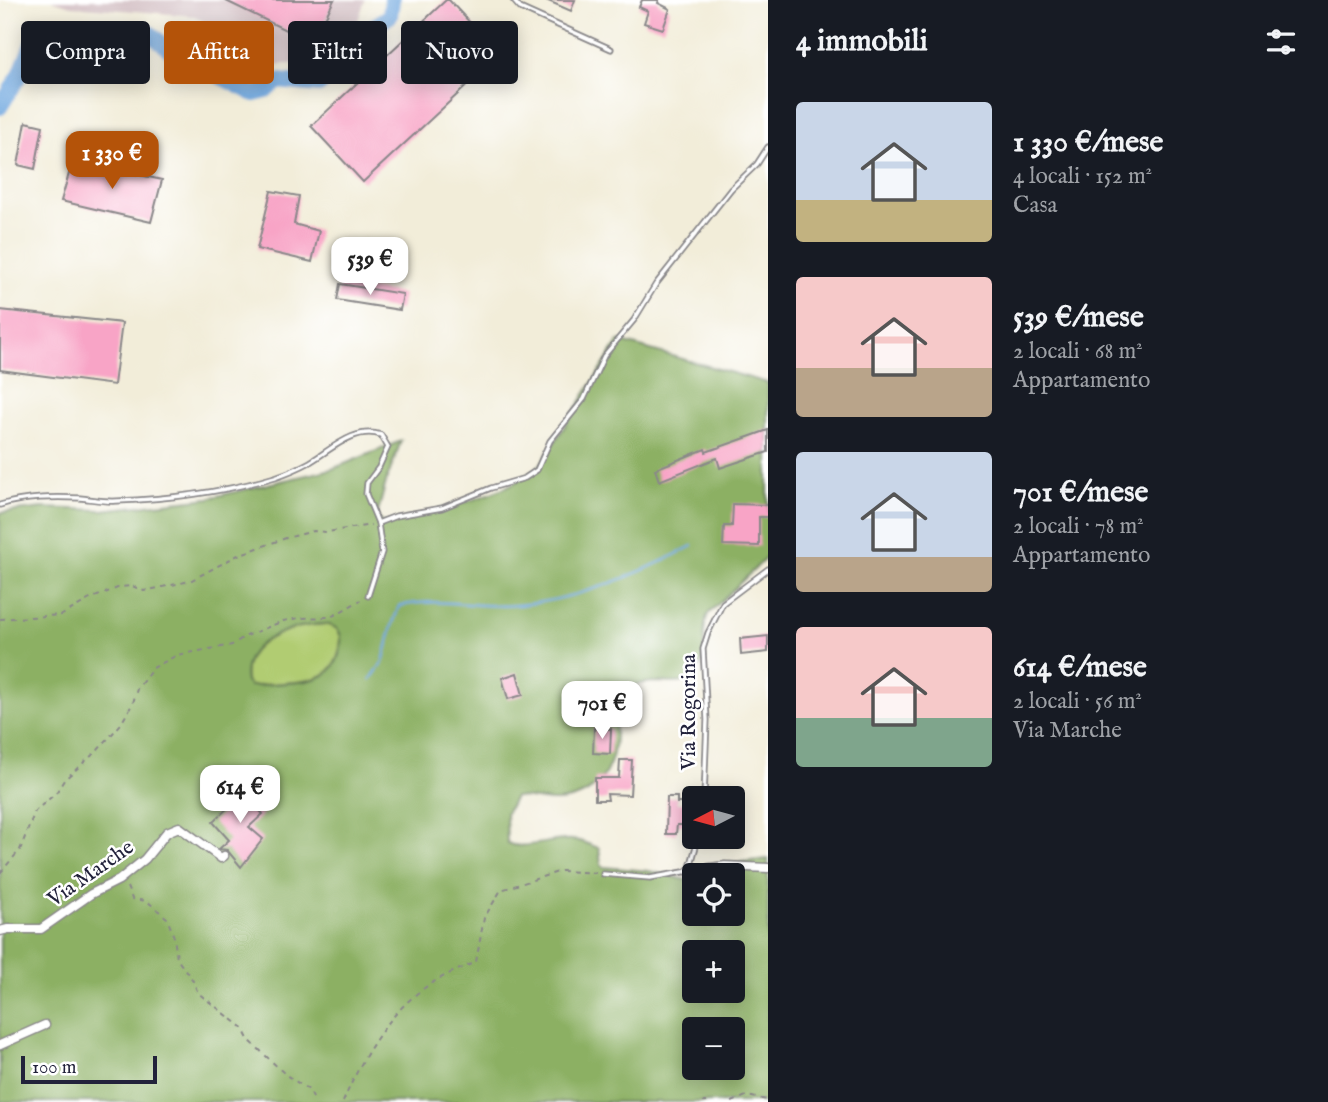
<!DOCTYPE html>
<html lang="it">
<head>
<meta charset="utf-8">
<style>
	:root { --surface:#171b24; --page:#242831; --text:#f1f3f6; --muted:#9ea1a6; --accent:#b45309 }
	body { margin:0; font-family:"IM FELL English",serif; background:var(--page); color:var(--text); height:100vh; display:flex; flex-direction:column; font-size:26px; white-space:nowrap }
	* { box-sizing:border-box; margin:0 }
	p { font-size:23px; color:var(--muted) }
	.icon { flex:none; width:38px; height:38px; fill:none; stroke:currentColor; stroke-width:2; stroke-linecap:round; stroke-linejoin:round }
	.map { position:relative; flex:1; overflow:hidden }
	.drawer { display:flex; flex-direction:column; background:var(--surface); width:560px }
	.drawer>* { flex:none }
	.top-card { position:absolute; left:21px; top:21px; width:640px; height:63px; display:flex; gap:14px }
	.needle { width:46px; rotate:264deg }
	.buttons { position:absolute; left:682px; top:786px; display:grid; gap:14px }
	.buttons a { display:grid; place-items:center; width:63px; height:63px; border-radius:7px; background:var(--surface); box-shadow:0 4px 18px #0003; font-size:35px }
	.scale { position:absolute; left:21px; bottom:18px; width:136px; box-sizing:border-box; padding-left:7px; border:4px solid #22223b; border-top:0; font-size:19px; line-height:24px; white-space:nowrap; color:#22223b; -webkit-text-stroke:5px #fff; paint-order:stroke }
	.price { position:absolute; translate:-50% -60px; padding:0 16px; border-radius:14px; background:#fff; color:#222; font-size:23px; line-height:46px; filter:drop-shadow(0 2px 4px #0008) }
	.price::after { content:''; position:absolute; left:50%; top:42px; width:21px; height:16px; margin-left:-10px; background:inherit; clip-path:polygon(0 0,100% 0,50% 100%) }
	.price.current { background:var(--accent); color:#fff }
	ul { padding:0; list-style:none }
	li { display:flex; align-items:center; gap:21px; height:175px; padding:0 28px }
	li span { display:grid; place-items:center; flex:none; width:196px; height:140px; border-radius:7px; color:#555 }
	li>.icon { margin-inline-start:auto }
	span .icon { width:84px; height:84px; fill:#fffc; stroke-width:1 }
	li b { font-size:30px }
	h2 { display:flex; justify-content:space-between; align-items:center; height:84px; padding:0 28px; font-size:30px }
	.tag { padding:0 24px; border-radius:7px; background:var(--surface); box-shadow:0 4px 18px #0003; font-size:24px; line-height:63px }
	.tag.current { background:var(--accent); color:#fff }
	main { display:flex; flex:1; min-height:0 }
	.map>svg:first-child { display:block }
	.industrial { fill:#d2bec2 }
	.green { fill:#b1cc72; stroke:#6a7756; stroke-width:2 }
	.forest { fill:#8cb064; stroke:#576950; stroke-width:2; fill-rule:evenodd }
	.lines { fill:none; stroke-linecap:round; stroke-linejoin:round }
	.stream { stroke:#71a8df; stroke-width:2.5 }
	.river { stroke:#71a8df; stroke-width:16 }
	.building { fill:#f8a4c6 }
	.service-casing { stroke:#8a888a; stroke-width:7 }
	.minor-casing { stroke:#8a888a; stroke-width:11 }
	.path { stroke:#8a888a; stroke-width:2; stroke-dasharray:5 5; stroke-linecap:butt }
	.service { stroke:#fff; stroke-width:3.5 }
	.minor { stroke:#fff; stroke-width:8 }
	.labels { text-anchor:middle; dominant-baseline:central; stroke-width:5; stroke-linejoin:round; paint-order:stroke }
	.street-label { font-size:21px; fill:#22223b; stroke:#fff }
</style>
</head>
<body>
<main>
<div class="map">
<svg width="768" height="1102" viewBox="0 0 768 1102">
	<rect width="100%" height="100%" fill="#fff"/>
	<filter id="ink" filterUnits="userSpaceOnUse"><feTurbulence type="fractalNoise" baseFrequency=".0143" numOctaves="2"/><feDisplacementMap in="SourceGraphic" scale="14" xChannelSelector="R" yChannelSelector="G"/><feConvolveMatrix kernelMatrix="1 2 1 2 8 2 1 2 1" color-interpolation-filters="sRGB"/></filter>
	<filter id="wash" filterUnits="userSpaceOnUse"><feTurbulence type="fractalNoise" baseFrequency=".00686" numOctaves="4" result="noise"/><feDisplacementMap in="SourceGraphic" scale="28" xChannelSelector="R" yChannelSelector="G"/><feGaussianBlur stdDeviation="1.57" result="paint"/><feColorMatrix in="noise" values="0 0 0 0 0 0 0 0 0 0 0 0 0 0 0 0 0 1.4 0 .05"/><feComposite in="paint" operator="in"/></filter>
	<g filter="url(#wash)">
		<rect width="100%" height="100%" fill="#f2edd9"/>
		<polygon class="industrial" points="51,0 365,0 350,45 305,63 270,65 195,16 71,6"/>
		<path class="green" d="M325,624L336,627L341,636C340,691 298,678 258,686H250L246,682C239,640 293,625 325,624Z"/>
		<path class="forest" d="M619,341L768,383V556L708,614C700,630 708,651 700,666C688,687 679,683 659,682C650,682 642,683 633,686C628,687 622,688 619,693C613,704 616,723 615,736C614,771 596,798 558,801C543,802 529,796 515,797L506,813L507,842C516,852 555,838 572,840C581,840 590,845 599,848L601,865L604,867L649,871L687,880L695,877V914H733V875H698L709,866L768,859V1102H0V513L43,508L102,510L209,498L332,469L401,441L386,482L377,516L382,523C421,516 514,493 540,465ZM325,624C335,626 342,630 341,642C338,691 293,679 258,686H250L246,682C239,640 293,625 325,624ZM695,952H733V990H695ZM695,1029H733V1068H695Z"/>
		<g class="lines">
			<path class="stream" d="M371,679L383,662L392,626L399,606C439,596 479,609 518,605C578,600 640,574 692,546"/>
			<polyline class="river" points="0,107 20,75 32,45 39,39 57,32 76,31 151,34 172,52 198,50 217,75 254,94 266,91 279,81 319,85 338,69 357,37 390,16 392,0"/>
		</g>
		<g id="blocks">
			<g class="building">
				<polygon points="224,0 334,0 310,49 293,41 296,35"/>
				<polygon points="446,0 449,0 500,55 363,182 311,126"/>
				<polygon points="546,0 575,0 571,11"/>
				<polygon points="642,0 659,0 658,3 670,9 663,29 644,23 648,11 639,7"/>
				<polygon points="26,122 43,126 35,169 18,165"/>
				<polygon points="73,160 162,180 151,222 61,201"/>
				<polygon points="271,191 299,196 294,224 319,231 312,262 257,249"/>
				<polygon points="340,284 403,294 400,310 337,300"/>
				<polygon points="0,310 122,323 114,385 0,370"/>
				<polygon points="768,430 768,452 720,468 717,458 659,481 655,469 705,449 706,452"/>
				<polygon points="733,504 768,505 768,517 759,517 759,546 723,545 724,526 732,526"/>
				<polygon points="768,636 768,652 741,655 740,639"/>
				<polygon points="517,673 523,695 508,699 502,678"/>
				<polygon points="594,728 611,729 610,754 593,753"/>
				<polygon points="620,760 632,760 630,795 607,794 608,800 595,800 595,778 619,778"/>
				<polygon points="242,780 244,793 263,814 249,827 263,839 241,867 227,850 219,849 229,840 213,822 234,802 231,782"/>
				<polygon points="667,797 677,797 677,803 687,803 686,825 677,825 676,834 666,834"/>
			</g>
		</g>
	</g>
	<g filter="url(#ink)">
		<use href="#blocks" fill-opacity="0" stroke="#8a888a" stroke-width="2"/>
		<g class="lines">
			<g class="service-casing">
				<g id="service">
					<polyline points="513,0 520,8 611,49"/>
					<path d="M0,505C25,497 53,497 80,498C92,499 104,502 117,501C169,499 225,492 275,477C287,473 299,468 310,462C332,449 355,426 381,435L388,447L379,467L367,483L366,494L378,523L382,552L368,596"/>
					<polyline points="378,523 396,516 442,508 491,488 525,478 537,470 550,441 584,399 604,356 634,320 656,284 731,189 757,164 768,147"/>
					<polyline points="704,798 707,720 703,649 708,633 723,603 768,569"/>
					<polyline points="603,874 650,878 689,871 699,836"/>
				</g>
			</g>
			<g class="minor-casing">
				<g id="minor">
					<polyline points="689,871 725,866 768,868"/>
					<polyline points="0,931 8,929 41,929 91,894 119,880 145,859 167,832 179,827 221,858 224,856"/>
					<polyline points="0,1045 45,1025"/>
				</g>
			</g>
			<g class="path">
				<polyline points="0,619 62,615 90,599 120,587 132,586 144,591 190,581 238,555 286,538 314,531 327,532 371,525"/>
				<polyline points="0,873 20,850 35,811 56,793 64,780 98,750 121,724 133,703 137,689 153,668 177,655 232,645 244,637 283,621 299,618 331,617 361,600"/>
				<polyline points="127,887 132,899 147,901 167,918 174,937 177,959 192,979 198,993 242,1027 248,1039 286,1075 309,1090 315,1102"/>
				<path d="M343,1102C362,1057 392,1005 437,980C449,973 463,968 476,962L484,918L501,890L561,871L598,873"/>
				<polyline points="703,1102 707,1102"/>
				<polyline points="732,1102 746,1096 768,1100"/>
			</g>
			<use href="#service" class="service"/>
			<use href="#minor" class="minor"/>
		</g>
	</g>
	<g class="labels">
		<g class="street-label">
			<text transform="translate(689 712) rotate(-90)">Via Rogorina</text>
			<text transform="translate(91 874) rotate(-35)">Via Marche</text>
		</g>
	</g>
</svg>
<div class="buttons">
<a><svg class="needle" viewBox="-14 -14 28 28"><path d="M0-13l5 13h-10z" fill="#e53935"/><path d="M0 13l5-13h-10z" fill="#9ea1a6"/></svg></a>
<a><svg class="icon" aria-label="locate" viewBox="0 0 24 24"><circle cx="12" cy="12" r="6"/><path d="M12 2v4M12 18v4M2 12h4M18 12h4"/></svg></a>
<a>+</a>
<a>−</a>
</div>
<div class="scale">100 m</div>
<b class="price current" style="left:112px;top:191px">1 330 €</b>
<b class="price" style="left:370px;top:297px">539 €</b>
<b class="price" style="left:602px;top:741px">701 €</b>
<b class="price" style="left:240px;top:825px">614 €</b>
<div class="top-card">
<a class="tag">Compra</a>
<a class="tag current">Affitta</a>
<a class="tag">Filtri</a>
<a class="tag">Nuovo</a>
</div>
</div>
<section class="drawer">
<h2>4 immobili<svg class="icon" aria-label="filters" viewBox="0 0 24 24"><path d="M4 7h16M4 17h16"/><circle cx="9" cy="7" r="2"/><circle cx="15" cy="17" r="2"/></svg></h2>
<ul>
<li><span style="background:linear-gradient(#c9d6e8 70%,#c2b280 0)"><svg class="icon" aria-label="home" viewBox="0 0 24 24"><path d="M3 11l9-7 9 7M6 9v11h12V9"/></svg></span><div><b>1 330 €/mese</b><p>4 locali · 152 m²</p><p>Casa</p></div></li>
<li><span style="background:linear-gradient(#f6c9c9 65%,#b9a48a 0)"><svg class="icon" aria-label="home" viewBox="0 0 24 24"><path d="M3 11l9-7 9 7M6 9v11h12V9"/></svg></span><div><b>539 €/mese</b><p>2 locali · 68 m²</p><p>Appartamento</p></div></li>
<li><span style="background:linear-gradient(#c9d6e8 75%,#b9a48a 0)"><svg class="icon" aria-label="home" viewBox="0 0 24 24"><path d="M3 11l9-7 9 7M6 9v11h12V9"/></svg></span><div><b>701 €/mese</b><p>2 locali · 78 m²</p><p>Appartamento</p></div></li>
<li><span style="background:linear-gradient(#f6c9c9 65%,#7fa58c 0)"><svg class="icon" aria-label="home" viewBox="0 0 24 24"><path d="M3 11l9-7 9 7M6 9v11h12V9"/></svg></span><div><b>614 €/mese</b><p>2 locali · 56 m²</p><p>Via Marche</p></div></li>
</ul>
</section>
</main>
</body>
</html>
